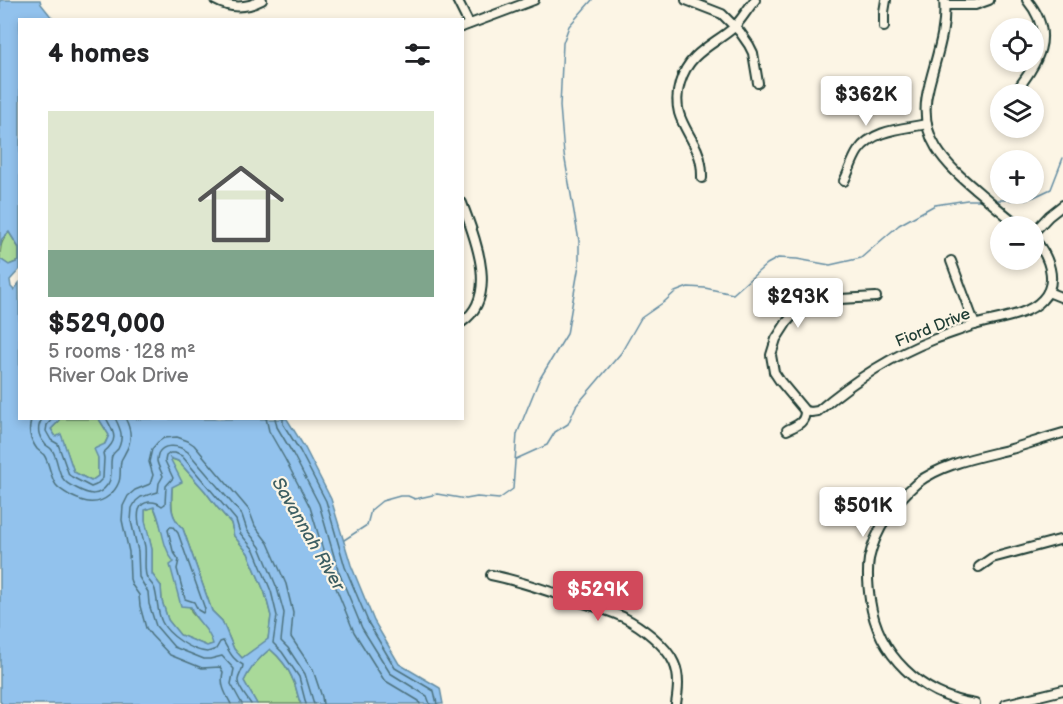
<!DOCTYPE html>
<html lang="en">
<head>
<meta charset="utf-8">
<style>
	:root { --surface:#fff; --page:#f6f6f6; --text:#202124; --muted:#757577; --accent:#d1495b }
	body { margin:0; font-family:"Balsamiq Sans",sans-serif; background:var(--page); color:var(--text); height:100vh; display:flex; flex-direction:column; font-size:22px; white-space:nowrap }
	* { box-sizing:border-box; margin:0 }
	p { font-size:20px; color:var(--muted) }
	.icon { flex:none; width:33px; height:33px; fill:none; stroke:currentColor; stroke-width:2; stroke-linecap:round; stroke-linejoin:round }
	.map { position:relative; flex:1; overflow:hidden }
	.panel { position:absolute; left:18px; top:18px; width:446px; height:402px; display:flex; flex-direction:column; background:var(--surface); border-radius:0px; box-shadow:0 3px 9px #0003 }
	.panel>* { flex:none }
	.buttons { position:absolute; left:990px; top:18px; display:grid; gap:12px }
	.buttons a { display:grid; place-items:center; width:54px; height:54px; border-radius:50%; background:var(--surface); box-shadow:0 3px 9px #0003; font-size:30px }
	.price { position:absolute; translate:-50% -51px; padding:0 14px; border-radius:6px; background:#fff; color:#222; font-size:20px; line-height:39px; filter:drop-shadow(0 2px 3px #0008) }
	.price::after { content:''; position:absolute; left:50%; top:36px; width:18px; height:14px; margin-left:-9px; background:inherit; clip-path:polygon(0 0,100% 0,50% 100%) }
	.price.selected { background:var(--accent); color:#fff }
	ul { padding:0; list-style:none }
	li { display:grid; align-content:center; gap:12px; height:318px; padding:0 30px }
	li span { display:grid; place-items:center; height:186px; border-radius:0px; color:#555 }
	li>.icon { margin-inline-start:auto }
	span .icon { width:108px; height:108px; fill:#fffc; stroke-width:1 }
	li b { font-size:26px }
	h2 { display:flex; justify-content:space-between; align-items:center; height:72px; padding:0 30px; font-size:26px }
	.map>svg:first-child { display:block }
	.green { fill:#a9d999; stroke:#648b66; stroke-width:1.5 }
	.water { fill:#92c2ed; stroke:#648da3; stroke-width:1.5; fill-rule:evenodd }
	.lines { fill:none; stroke-linecap:round; stroke-linejoin:round }
	.shore { stroke:#4d727e; stroke-width:1.5 }
	.stream { stroke:#648da3; stroke-width:1.5 }
	.minor-casing { stroke:#1f3d34; stroke-width:12 }
	.minor { stroke:#fcf5e5; stroke-width:8 }
	.labels { text-anchor:middle; dominant-baseline:central; stroke-width:4.5; stroke-linejoin:round; paint-order:stroke }
	.street-label { font-size:16px; fill:#1f3d34; stroke:#fcf5e5 }
	.water-label { font-size:18px; font-style:italic; fill:#3c5e62; stroke:#fcf5e5 }
</style>
</head>
<body>
<div class="map">
<svg width="1063" height="704" viewBox="0 0 1063 704">
	<rect width="100%" height="100%" fill="#fcf5e5"/>
	<filter id="ink" filterUnits="userSpaceOnUse"><feTurbulence type="fractalNoise" baseFrequency=".0167" numOctaves="2"/><feDisplacementMap in="SourceGraphic" scale="12" xChannelSelector="R" yChannelSelector="G"/><feConvolveMatrix kernelMatrix="1 2 1 2 8 2 1 2 1" color-interpolation-filters="sRGB"/></filter>
	<g filter="url(#ink)">
		<g class="green">
			<path d="M9,232L19,248V261L9,265L0,259C0,247 1,241 9,232Z"/>
			<polygon points="58,419 99,419 109,435 98,458 98,476 91,481 74,472 61,435 56,437 51,429 59,421"/>
			<path d="M169,458L178,461L205,491L217,507L231,523L234,536L248,553L265,593L271,616L268,640L242,658L234,649L222,621L212,611L183,529C169,515 172,506 172,488C172,478 170,468 169,458Z"/>
			<polygon points="154,507 192,613 211,634 214,644 207,646 180,635 168,620 162,601 161,586 152,574 152,550 145,521 145,510"/>
			<path d="M270,649C279,657 289,669 293,680C297,688 297,696 301,704H257L244,681C250,668 259,658 270,649Z"/>
		</g>
		<path class="water" d="M0,0H40L41,4L53,19L20,20V269L10,280L11,287L14,290L19,283L20,418L58,419L59,421L51,429L56,437L61,434L74,472L91,481L98,476V458L94,449L105,444L109,435L99,419H287L305,448L331,499L351,565L374,621L399,664L440,688L443,704H301C297,696 297,688 293,680C289,669 279,656 270,649C259,658 250,668 244,681L257,704H2L0,701V259L9,265L19,261V248L9,232L2,239L0,247ZM170,458L178,461L205,491L217,507L231,523L234,536L248,553L265,593L271,616L268,639L242,658L234,649L222,621L212,611L183,529C169,515 171,505 172,487L182,482ZM154,507C163,524 161,546 174,562L170,565L181,606L191,607C194,621 209,627 213,644L207,646L180,635L168,620L162,601L161,586L152,574V549L145,521V510Z"/>
		<g class="lines">
			<g class="shore">
				<path d="M32,418C27,430 30,439 37,449C39,451 42,453 44,455C50,464 50,477 56,485C60,490 66,493 71,496C85,503 97,506 110,495C113,492 116,489 118,484C122,477 119,469 121,461C121,459 124,456 125,453C132,441 132,431 125,418"/>
				<path d="M43,418C36,427 38,436 45,444C46,446 50,447 52,450C58,458 57,472 64,480C67,484 72,486 76,488C89,495 98,498 108,484C114,475 109,465 112,456C113,453 116,451 118,449C124,437 121,430 115,418"/>
				<path d="M53,418L47,425L46,431L51,440L58,444L69,475L72,477L91,487L96,485L103,478L104,458L103,453C119,440 115,434 106,418"/>
				<polyline points="266,418 269,431 285,459 310,507 330,573 354,632 384,680 419,701 420,704"/>
				<polyline points="275,418 277,427 293,454 319,504 338,570 362,628 390,673 427,696 430,704"/>
				<polyline points="283,418 283,424 300,451 326,501 345,567 369,624 395,668 434,691 437,704"/>
				<polygon points="170,527 173,527 178,533 205,609 203,613 198,610 194,602 185,599 177,569 179,560 173,551 168,530"/>
				<path d="M231,704C225,693 220,685 223,672L220,667L202,668L170,655L151,635L146,628L140,606L139,595L132,585L130,579L129,552L122,520L123,506L128,496L135,490L150,484L153,475L149,462L152,449L158,442L164,438L177,437L188,441L194,445L249,510L255,526L268,543L286,584L293,613L291,637L313,670L322,697L323,704"/>
				<path d="M242,704L231,684L234,669L222,656L210,659H204L174,647L156,626L149,604L148,592L139,577L138,551L131,521L132,508L136,501L141,497L158,492L159,483L163,476C161,471 158,466 157,461C157,442 178,444 188,452L242,515L247,530L260,547L277,588L284,613L281,641L288,648L305,674L314,704"/>
				<path d="M251,704C247,698 237,687 238,680C239,674 243,670 243,665C232,660 229,650 223,641L220,642L216,649C213,650 209,652 207,652C192,651 168,635 162,622C157,612 158,601 155,590C154,584 147,581 146,575C144,566 146,556 145,547C143,535 136,522 139,510C142,500 155,500 162,506L165,504L166,486L173,478L165,461L166,456L170,453H175L182,456L236,520L240,533L254,550L271,591L277,616L273,643L282,652L299,677L306,704"/>
			</g>
			<g class="stream">
				<polyline points="992,200 1023,200 1034,197 1051,189 1063,158"/>
				<polyline points="516,459 547,445 555,432 568,424 576,406 621,353 641,318 664,302 675,292 688,287 705,288 733,294 767,264 778,258 797,259 830,265 861,258 899,225 935,205 967,200 982,200"/>
				<polyline points="344,540 367,525 371,510 382,501 400,496 408,496 415,499 437,494 466,499 477,497 499,499 513,489 517,434 539,380 567,334 579,265 579,241 564,154 560,106 563,43 569,26 592,0"/>
			</g>
			<g class="minor-casing">
				<g id="minor">
					<path d="M215,0C231,9 247,8 262,0"/>
					<polyline points="457,0 469,24"/>
					<polyline points="686,0 722,14 740,32 749,45 753,53 758,83"/>
					<path d="M944,0C947,30 936,57 929,86C915,137 945,164 981,194C994,205 1006,216 1020,226"/>
					<polyline points="945,5 975,5 989,0"/>
					<polyline points="462,27 534,0"/>
					<polyline points="884,27 884,12 886,0"/>
					<path d="M1014,94C1037,63 1057,36 1027,0"/>
					<path d="M702,178C702,174 702,169 701,164C699,146 684,131 679,113C674,94 681,71 695,57C706,46 720,39 732,29C741,21 747,9 755,0"/>
					<path d="M844,181C849,172 852,160 858,151C873,129 903,129 927,124"/>
					<path d="M462,203C474,236 500,296 462,322"/>
					<polyline points="1034,232 1049,216 1063,205"/>
					<polyline points="951,261 975,325"/>
					<polyline points="1048,292 1063,298"/>
					<path d="M805,411L811,412L818,411C853,381 891,356 935,339C948,334 961,330 974,325C994,319 1028,316 1042,300C1060,282 1048,255 1034,239"/>
					<polyline points="805,411 780,381 774,372 771,355 776,339 787,322 799,308 810,303 822,300 876,297"/>
					<path d="M787,430C797,425 805,423 805,411"/>
					<polyline points="979,567 992,558 1063,539"/>
					<path d="M491,575C521,581 551,592 580,602C594,606 609,611 623,617C641,626 666,645 674,663C680,676 678,691 676,704"/>
					<path d="M975,704C920,695 878,655 870,600C868,586 867,572 869,559C875,530 895,502 917,483C943,463 980,457 1011,449C1028,444 1045,438 1063,433"/>
					<polyline points="1006,704 1063,690"/>
				</g>
			</g>
			<use href="#minor" class="minor"/>
		</g>
	</g>
	<g class="labels">
		<g class="street-label">
			<text transform="translate(933 328) rotate(-22)">Fiord Drive</text>
		</g>
		<g class="water-label">
			<text transform="translate(308 534) rotate(60)">Savannah River</text>
		</g>
	</g>
</svg>
<div class="buttons">
<a><svg class="icon" aria-label="locate" viewBox="0 0 24 24"><circle cx="12" cy="12" r="6"/><path d="M12 2v4M12 18v4M2 12h4M18 12h4"/></svg></a>
<a><svg class="icon" aria-label="layers" viewBox="0 0 24 24"><path d="M12 4l9 5-9 5-9-5zM3 14l9 5 9-5"/></svg></a>
<a>+</a>
<a>−</a>
</div>
<b class="price" style="left:866px;top:127px">$362K</b>
<b class="price" style="left:798px;top:329px">$293K</b>
<b class="price" style="left:863px;top:538px">$501K</b>
<b class="price selected" style="left:598px;top:622px">$529K</b>
<section class="panel">
<h2>4 homes<svg class="icon" aria-label="filters" viewBox="0 0 24 24"><path d="M4 7h16M4 17h16"/><circle cx="9" cy="7" r="2"/><circle cx="15" cy="17" r="2"/></svg></h2>
<ul>
<li><span style="background:linear-gradient(#dfe7d0 75%,#7fa58c 0)"><svg class="icon" aria-label="home" viewBox="0 0 24 24"><path d="M3 11l9-7 9 7M6 9v11h12V9"/></svg></span><div><b>$529,000</b><p>5 rooms · 128 m²</p><p>River Oak Drive</p></div></li>
</ul>
</section>
</div>
</body>
</html>
